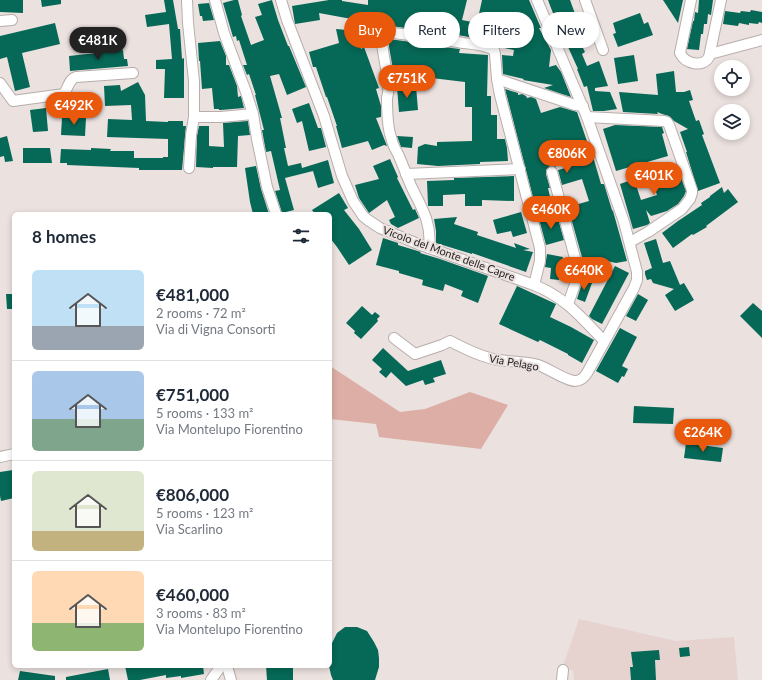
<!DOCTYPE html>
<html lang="en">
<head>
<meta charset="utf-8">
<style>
	:root { --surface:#fff; --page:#f6f6f7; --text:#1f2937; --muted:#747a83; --line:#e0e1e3; --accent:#ea580c }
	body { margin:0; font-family:Lato,sans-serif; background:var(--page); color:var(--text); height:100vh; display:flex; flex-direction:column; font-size:15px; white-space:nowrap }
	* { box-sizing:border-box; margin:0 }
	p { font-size:13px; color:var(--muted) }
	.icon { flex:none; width:22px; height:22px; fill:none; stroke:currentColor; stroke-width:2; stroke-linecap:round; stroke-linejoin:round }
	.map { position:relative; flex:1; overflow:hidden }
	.drawer { position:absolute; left:12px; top:212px; width:320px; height:456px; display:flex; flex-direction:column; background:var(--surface); border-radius:6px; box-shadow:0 2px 6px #0003 }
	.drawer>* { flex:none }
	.guide { position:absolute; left:344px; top:12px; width:358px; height:36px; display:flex; gap:8px }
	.controls { position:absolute; left:714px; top:60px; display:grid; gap:8px }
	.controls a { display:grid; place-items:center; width:36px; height:36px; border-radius:50%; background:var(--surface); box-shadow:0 2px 6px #0003; font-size:20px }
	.price { position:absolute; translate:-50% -34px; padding:0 9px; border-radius:14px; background:var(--accent); color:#fff; font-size:13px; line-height:26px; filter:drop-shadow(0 1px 2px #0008) }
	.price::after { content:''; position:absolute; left:50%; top:24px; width:12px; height:9px; margin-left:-6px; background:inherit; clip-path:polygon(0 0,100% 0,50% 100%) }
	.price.on { background:#222; color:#fff }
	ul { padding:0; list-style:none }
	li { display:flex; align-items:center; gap:12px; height:100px; padding:0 20px }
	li+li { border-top:1px solid var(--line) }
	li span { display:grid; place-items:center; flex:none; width:112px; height:80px; border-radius:6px; color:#555 }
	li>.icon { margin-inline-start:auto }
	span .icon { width:48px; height:48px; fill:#fffc; stroke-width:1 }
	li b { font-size:17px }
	h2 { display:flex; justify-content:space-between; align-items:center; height:48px; padding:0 20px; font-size:17px }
	.tag { padding:0 14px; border-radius:18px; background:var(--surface); box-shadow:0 2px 6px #0003; font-size:14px; line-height:36px }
	.tag.on { background:var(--accent); color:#fff }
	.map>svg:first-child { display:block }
	.built { fill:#e6d3cf }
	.green { fill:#dcaea5 }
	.building { fill:#066856 }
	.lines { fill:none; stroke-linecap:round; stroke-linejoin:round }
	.minor-casing { stroke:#b7aeac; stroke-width:12 }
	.minor { stroke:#fff; stroke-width:10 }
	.labels { text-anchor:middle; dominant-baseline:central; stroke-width:4; stroke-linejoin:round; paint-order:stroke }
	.street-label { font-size:11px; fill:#211e1d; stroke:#ebe1df }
</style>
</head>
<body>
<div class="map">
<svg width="762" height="680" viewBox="0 0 762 680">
	<rect width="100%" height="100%" fill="#ebe1df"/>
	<polygon class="built" points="579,619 676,641 734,637 738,680 574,680 573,671 563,666"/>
	<polygon class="green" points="330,366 400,412 425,409 470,392 508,405 481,449 379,437 376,424 330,419"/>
	<g class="building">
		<polygon points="0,0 23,0 23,13 0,12"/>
		<polygon points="41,0 61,0 61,4 42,7"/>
		<polygon points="164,0 173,0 178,29 180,29 182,59 184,58 184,98 164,98 165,69 156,69 156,60 172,59 169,24 147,27 145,15 166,12"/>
		<polygon points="234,0 238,0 242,15 241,16 251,45 264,40 255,17 262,15 258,4 272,0 278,20 288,46 289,46 306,87 287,95 279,74 270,76 282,118 280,118 286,148 284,148 288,166 301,163 302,168 328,160 334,183 318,188 313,171 285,178 294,210 282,213 275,191 280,190 271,151 266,152 262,130 264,130 255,95 256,95 249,74 247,75 243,65 247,65 239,40 237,41 236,36 233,37 223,3"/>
		<polygon points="329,0 342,0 342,1 368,5 368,0 467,0 462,20 477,23 482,0 529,0 541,28 539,28 551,50 549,67 556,65 561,72 571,97 544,88 553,85 523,80 524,79 503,74 502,55 513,56 514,50 500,47 497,44 485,40 420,28 420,30 384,25 319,13 320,20 295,24 292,6"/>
		<polygon points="548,0 570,0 581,30 562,37"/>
		<polygon points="663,0 683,0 678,23"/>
		<polygon points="699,0 713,0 711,15 708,14 707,24 704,24 703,34 701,34 699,50 687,49 693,21 694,21 695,12 698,13"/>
		<polygon points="209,3 214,20 203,21 202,16 200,16 198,4"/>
		<polygon points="751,10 762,12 762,23 759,22 758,24 749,23 749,25 739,23 738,26 723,24 725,11 740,13 741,11 750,12"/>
		<polygon points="640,13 644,24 648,22 653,35 618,47 613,34 616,33 613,23"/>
		<polygon points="55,23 60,44 22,53 30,87 15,91 7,57 0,59 0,36"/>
		<polygon points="336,29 358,31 361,49 364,47 379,88 376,89 381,106 381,117 376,118 387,146 384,145 372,150 368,141 342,148 336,126 337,126 327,97 326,97 316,67 313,67 309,52 339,43"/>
		<polygon points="389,39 433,45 435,45 435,46 460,49 459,53 488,55 487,96 491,96 491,115 497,115 497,139 505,139 507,148 508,161 480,162 480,164 438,166 417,164 418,147 425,144 437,146 437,142 472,141 472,107 465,107 465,82 415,76 415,78 394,75 389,47"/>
		<polygon points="220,41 226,56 226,65 229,65 237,86 238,97 241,96 244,108 221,110 219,110 219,109 214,109 212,88 202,89 200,61 199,61 198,43"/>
		<polygon points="580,42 585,52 582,54 587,66 599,61 608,86 595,88 595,91 610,92 617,109 604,111 593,111 587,86 584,87 577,69 578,69 568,47"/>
		<polygon points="123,50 124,59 127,59 128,66 70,71 69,56"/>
		<polygon points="634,55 638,81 618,84 614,58"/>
		<polygon points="674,71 676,92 684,92 690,90 693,100 689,101 696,121 699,120 704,134 702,135 720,183 698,191 686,152 687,152 680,132 688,129 674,121 669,116 662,114 657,112 658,114 623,112 619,92 658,95 656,74"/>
		<polygon points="138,82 145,95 146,121 168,122 168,121 183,121 183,126 186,126 182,170 139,170 139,168 67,165 67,163 60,163 61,149 91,150 91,148 111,149 110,151 134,151 134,158 163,158 163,157 168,157 168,139 107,137 108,119 132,120 131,105 105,106 104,86 120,85 121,91"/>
		<polygon points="416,86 418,110 399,112 397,87"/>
		<polygon points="505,89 518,93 518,95 522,94 526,96 527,98 531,97 536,99 541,113 560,107 577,112 591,153 592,153 601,184 604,184 612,210 613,211 627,261 616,263 593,258 595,266 585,268 568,207 589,201 582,179 562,185 558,170 576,165 572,152 553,158 556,167 553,166 550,166 546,170 546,174 550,188 548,188 551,201 534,201"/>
		<polygon points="309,103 318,128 321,128 326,147 309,151 302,121 297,123 292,109"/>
		<polygon points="46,108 48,131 33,132 30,110"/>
		<polygon points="62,117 86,118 85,136 61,135"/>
		<polygon points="248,121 250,135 238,136 237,167 213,167 213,168 196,167 197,136 199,126 209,126 209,146 224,147 223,123"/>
		<polygon points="615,125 662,127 664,133 662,134 668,156 616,171 603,129"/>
		<polygon points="7,136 13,161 5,162 4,156 0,157 0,138"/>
		<polygon points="397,136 413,137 412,148 401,147"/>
		<polygon points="23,148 50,148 52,163 23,163"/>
		<polygon points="390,159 398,177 397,178 413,210 415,209 419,218 398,228 391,224 389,220 395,217 387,200 369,213 359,198 355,185 379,179 373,166"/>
		<polygon points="676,165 686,191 684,196 678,204 667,211 651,216 646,210 650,223 647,225 633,229 620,184 634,179 641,200 657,195 650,174"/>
		<polygon points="256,166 261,189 269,214 253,214 250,202 245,168"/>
		<polygon points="514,176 514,201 482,200 482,206 465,206 465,194 443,195 443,206 428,206 428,205 427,181 454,180 454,178"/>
		<polygon points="722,187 724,193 728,189 738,202 706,226 707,227 693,235 692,234 673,248 662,233 678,221 702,205 701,203 710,197 710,196"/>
		<polygon points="339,193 348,208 344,210 359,229 372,250 349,265 337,247 330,238 330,214 315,214 312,210"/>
		<polygon points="521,212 527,233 513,237 511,231 497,234 493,220"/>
		<polygon points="557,215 564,240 546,245 539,219"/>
		<polygon points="457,217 454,224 478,232 477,235 516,248 514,243 530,249 523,250 533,252 526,272 472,253 472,254 436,243 436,231 434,219"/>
		<polygon points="383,238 398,243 398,245 421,252 420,253 440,259 488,276 478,303 461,296 463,291 445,284 443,291 422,285 423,280 399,273 399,271 376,265"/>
		<polygon points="656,239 663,263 670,261 680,285 684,283 694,300 675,311 665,295 674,289 653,283 651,279 647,280 645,274 645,271 652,268 644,243"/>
		<polygon points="547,254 563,257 559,280 550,279 551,268 545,267"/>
		<polygon points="615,266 629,273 602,324 592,319 589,316"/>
		<polygon points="583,280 592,283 585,302 577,299"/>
		<polygon points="517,286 556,304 550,317 571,327 594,340 582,363 568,355 568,354 540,340 538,342 499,324"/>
		<polygon points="6,294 14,294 14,309 7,309"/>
		<polygon points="638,294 648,300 636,321 626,316"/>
		<polygon points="753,303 762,311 762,338 740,316"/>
		<polygon points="362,306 372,315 375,312 380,316 377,319 378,321 361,339 354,333 355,331 346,323"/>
		<polygon points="620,328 637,337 622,366 628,369 624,377 622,376 618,383 596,371"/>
		<polygon points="383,348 408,371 441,360 446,374 433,378 435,382 425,385 423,380 406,386 391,372 386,378 379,372 382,369 372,360"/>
		<polygon points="634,406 674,408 673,424 633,423"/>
		<polygon points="686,443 723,448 721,462 684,458"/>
		<polygon points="13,470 14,475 14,498 1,501 0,496 0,472"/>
		<polygon points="345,627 357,627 367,631 374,642 378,650 379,658 379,667 375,680 333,680 331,675 329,666 330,666 330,647 337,633"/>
		<polygon points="689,647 690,656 680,657 679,648"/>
		<polygon points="659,650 660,660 655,660 656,680 631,680 630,667 633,667 631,652"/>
		<polygon points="125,666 203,666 204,674 181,678 181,676 166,678 166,675 140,680 128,680"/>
		<polygon points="266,666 293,666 293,680 267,680"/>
		<polygon points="108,669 110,680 66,680 66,677"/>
		<polygon points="20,671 55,676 55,680 18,680"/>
	</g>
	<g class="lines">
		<g class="minor-casing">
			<g id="minor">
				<polyline points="187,0 188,23 194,81 194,117 191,135 189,168"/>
				<polyline points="215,0 224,33 246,92 253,114 257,139 267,187 276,214"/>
				<path d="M281,0L287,20L324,116L342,176L353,201L363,216L368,220L380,228L418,244L534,285C565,297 582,318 604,341"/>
				<polyline points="585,0 603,50"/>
				<path d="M691,0L680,53C685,64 703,68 709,57L721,0"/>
				<polyline points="0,21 12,20"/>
				<polyline points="710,54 762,40"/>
				<polyline points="497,79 575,105 583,106"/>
				<path d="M0,83L13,101L64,94C68,88 69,79 76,77L133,73"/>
				<polyline points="194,117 221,117 253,114"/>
				<polyline points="587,117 664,121 667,122 669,125 692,190 692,193 690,199 682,209 648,232 630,242"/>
				<polyline points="552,172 579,273 568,304"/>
				<polyline points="406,174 520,169"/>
				<path d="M429,248C432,224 422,208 412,188C407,177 403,165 398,154C395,149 392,143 391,137C387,126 387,110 387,98C388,94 389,90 388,86C388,69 381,52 382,35L385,32C411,35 437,38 463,43C473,44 485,45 494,50L495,54L497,79L500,95L540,248V261L534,285"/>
				<path d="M394,338L415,354L442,345L450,341C465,349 481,357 498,360C512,362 525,361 538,365C548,368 566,381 575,381C581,381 584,378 587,373L634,288L637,280V272L624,222L587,117L537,0"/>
				<polyline points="0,457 14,454"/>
				<polyline points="227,666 231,680"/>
				<polyline points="211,680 221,666"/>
				<polyline points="562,680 563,670"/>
			</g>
		</g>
		<use href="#minor" class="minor"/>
	</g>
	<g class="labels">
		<g class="street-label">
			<text transform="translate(449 253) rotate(20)">Vicolo del Monte delle Capre</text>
			<text transform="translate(514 362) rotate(10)">Via Pelago</text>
		</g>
	</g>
</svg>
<div class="controls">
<a><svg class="icon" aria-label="locate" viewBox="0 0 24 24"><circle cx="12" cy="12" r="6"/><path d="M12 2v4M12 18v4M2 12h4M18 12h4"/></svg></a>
<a><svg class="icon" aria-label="layers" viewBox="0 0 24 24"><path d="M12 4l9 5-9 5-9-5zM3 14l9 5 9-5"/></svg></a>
</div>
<b class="price on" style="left:98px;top:61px">€481K</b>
<b class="price" style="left:407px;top:99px">€751K</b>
<b class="price" style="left:74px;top:126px">€492K</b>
<b class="price" style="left:567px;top:174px">€806K</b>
<b class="price" style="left:654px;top:196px">€401K</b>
<b class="price" style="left:551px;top:230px">€460K</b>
<b class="price" style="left:584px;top:291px">€640K</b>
<b class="price" style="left:703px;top:453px">€264K</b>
<div class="guide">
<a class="tag on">Buy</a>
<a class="tag">Rent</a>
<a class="tag">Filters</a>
<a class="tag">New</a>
</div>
<section class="drawer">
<h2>8 homes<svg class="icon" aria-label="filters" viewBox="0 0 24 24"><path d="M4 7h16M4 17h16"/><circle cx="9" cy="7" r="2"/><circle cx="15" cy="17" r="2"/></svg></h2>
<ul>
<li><span style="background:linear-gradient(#bfe0f5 70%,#9aa5b1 0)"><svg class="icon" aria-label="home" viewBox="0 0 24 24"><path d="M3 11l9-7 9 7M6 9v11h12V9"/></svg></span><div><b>€481,000</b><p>2 rooms · 72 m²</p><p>Via di Vigna Consorti</p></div></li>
<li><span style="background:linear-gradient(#a9c7e8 60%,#7fa58c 0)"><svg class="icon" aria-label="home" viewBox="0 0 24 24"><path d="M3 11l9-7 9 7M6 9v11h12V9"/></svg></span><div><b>€751,000</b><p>5 rooms · 133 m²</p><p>Via Montelupo Fiorentino</p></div></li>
<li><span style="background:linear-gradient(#dfe7d0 75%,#c2b280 0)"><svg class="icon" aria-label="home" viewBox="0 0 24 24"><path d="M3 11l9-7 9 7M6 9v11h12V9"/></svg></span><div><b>€806,000</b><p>5 rooms · 123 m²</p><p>Via Scarlino</p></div></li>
<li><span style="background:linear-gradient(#ffd9b3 65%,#8fb573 0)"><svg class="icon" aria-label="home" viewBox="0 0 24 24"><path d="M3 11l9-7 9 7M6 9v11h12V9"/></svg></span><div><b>€460,000</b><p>3 rooms · 83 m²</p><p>Via Montelupo Fiorentino</p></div></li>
</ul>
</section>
</div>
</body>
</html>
